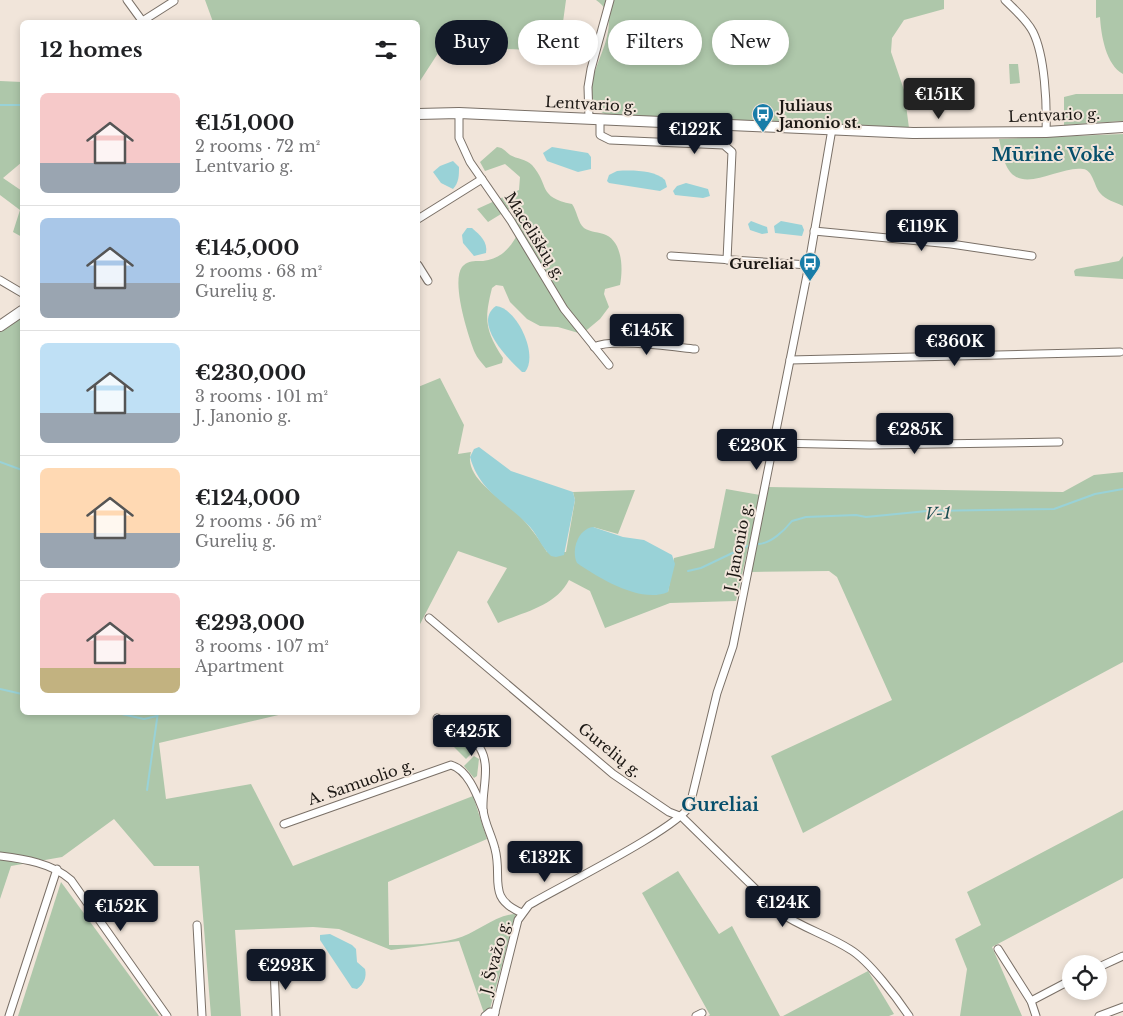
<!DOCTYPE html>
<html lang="en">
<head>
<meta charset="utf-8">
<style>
	:root { --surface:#fff; --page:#f6f6f6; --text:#202124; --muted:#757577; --line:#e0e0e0; --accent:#111827 }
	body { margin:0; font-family:"Libre Baskerville",serif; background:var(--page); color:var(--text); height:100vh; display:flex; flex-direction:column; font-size:19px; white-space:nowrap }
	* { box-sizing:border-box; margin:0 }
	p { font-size:16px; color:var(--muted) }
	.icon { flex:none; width:28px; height:28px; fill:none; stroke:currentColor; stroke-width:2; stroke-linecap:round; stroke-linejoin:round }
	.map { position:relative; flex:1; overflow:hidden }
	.sheet { position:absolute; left:20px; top:20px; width:400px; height:695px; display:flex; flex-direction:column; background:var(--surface); border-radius:8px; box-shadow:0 2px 8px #0003 }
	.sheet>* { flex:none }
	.top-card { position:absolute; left:435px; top:20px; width:475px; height:45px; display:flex; gap:10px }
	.fabs { position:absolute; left:1062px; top:955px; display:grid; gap:10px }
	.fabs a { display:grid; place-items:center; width:45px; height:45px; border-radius:50%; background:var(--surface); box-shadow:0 2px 8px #0003; font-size:25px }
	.price { position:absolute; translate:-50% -42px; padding:0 11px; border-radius:5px; background:var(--accent); color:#fff; font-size:16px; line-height:32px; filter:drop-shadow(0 1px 2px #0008) }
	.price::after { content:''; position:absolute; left:50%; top:30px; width:15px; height:11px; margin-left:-8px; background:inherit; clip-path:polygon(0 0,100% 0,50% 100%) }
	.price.on { background:#222; color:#fff }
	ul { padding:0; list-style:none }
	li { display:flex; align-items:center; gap:15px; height:125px; padding:0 20px }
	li+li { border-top:1px solid var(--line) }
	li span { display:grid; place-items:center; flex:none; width:140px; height:100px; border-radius:8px; color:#555 }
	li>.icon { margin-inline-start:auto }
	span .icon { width:60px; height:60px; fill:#fffc; stroke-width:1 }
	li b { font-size:21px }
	h2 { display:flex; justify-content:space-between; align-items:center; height:60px; padding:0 20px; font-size:21px }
	.pill { padding:0 18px; border-radius:22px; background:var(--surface); box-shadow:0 2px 8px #0003; font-size:18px; line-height:45px }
	.pill.on { background:var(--accent); color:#fff }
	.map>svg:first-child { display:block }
	.green { fill:#aec7aa }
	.water { fill:#99d2d7 }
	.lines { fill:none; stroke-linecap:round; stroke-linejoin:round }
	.stream { stroke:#99d2d7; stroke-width:2 }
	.street-casing { stroke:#7a7067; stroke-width:9 }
	.secondary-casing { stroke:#7a7067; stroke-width:12 }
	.street { stroke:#fff; stroke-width:7 }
	.secondary { stroke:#fff; stroke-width:10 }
	.labels { text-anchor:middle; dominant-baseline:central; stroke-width:4; stroke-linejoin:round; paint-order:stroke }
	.street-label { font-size:15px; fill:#1b1713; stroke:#f1e5da }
	.poi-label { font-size:15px; font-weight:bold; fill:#1b1713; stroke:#f1e5da; text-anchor:start }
	.water-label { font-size:16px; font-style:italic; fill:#1a4d51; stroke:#f1e5da }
	.quarter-label { font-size:18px; font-weight:bold; fill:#074f6c; stroke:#f1e5da }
</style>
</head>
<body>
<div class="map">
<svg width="1123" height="1016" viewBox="0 0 1123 1016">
	<rect width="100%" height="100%" fill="#f1e5da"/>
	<g class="green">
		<polygon points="205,0 566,0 563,22 541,47 532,50 506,49 469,52 444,44 418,84 418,22 213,22"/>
		<path d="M596,0H944V9L904,20L892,38L891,52L904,90L909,128L610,116C555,97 639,29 596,0Z"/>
		<path d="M1096,0H1123V74C1106,65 1101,35 1100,17L1096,18Z"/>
		<polygon points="1009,64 1018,64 1020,83 1010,84"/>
		<polygon points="0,81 22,82 22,162 3,178 22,191 22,237 13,232 20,210 0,195"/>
		<polygon points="1076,94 1123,94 1123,121 1064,125 1064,97"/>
		<path d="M1123,134V206C1115,202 1106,200 1100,193C1094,186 1093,170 1083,169C1059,165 1020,197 1006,165C1002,157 1001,147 999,139Z"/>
		<path d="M497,147C504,148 505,151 510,155C517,159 526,159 532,165C550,185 537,197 572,204C577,211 578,223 584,228C589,232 600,232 606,235C623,243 623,270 620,285L605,289L604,294L609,307L600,319L582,334L558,327L540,326L527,319L510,302L503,286L496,285L492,288C484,320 485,330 503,358L502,363L486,368C482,363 477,358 475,353C468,336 451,282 462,267C468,260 475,261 483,261C502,259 512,246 519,231L511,208L488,222L477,209L519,190L520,177L505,164L485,171L480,162Z"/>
		<polygon points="1123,256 1123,279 1075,276 1074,271 1076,269 1119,261"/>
		<path d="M22,317V712L287,713L159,743L166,799L251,784L293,866L473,796L487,839L388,882L389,945C410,945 435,944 455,939C476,934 496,914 516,914L488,1016H485L459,941L391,950L339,929L313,927L235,930L241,1016H211L199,866H154L114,819L62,857L11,866L0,899V332Z"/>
		<path d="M440,378L464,425L458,454L471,452C463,477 501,498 516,512C528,524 538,537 547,552H566L575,500L573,492L635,490L618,534L593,527L668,592L674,558L714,548L726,489L760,495L736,601L670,603L605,628L590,591L569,580C556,606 524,612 498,623L487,602L507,568L458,551L418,628V387Z"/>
		<polygon points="1123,472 1123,662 803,833 771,756 892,700 837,577 829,571 751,572 768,487 1063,492 1094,475"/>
		<polygon points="457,736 473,752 466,759 450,743"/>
		<polygon points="474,756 479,759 477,776 474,778 464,766"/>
		<polygon points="1123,810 1123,878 992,947 1022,1016 960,1016 967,969 955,939 981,925 967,892"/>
		<polygon points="678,871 719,934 732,926 780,1016 708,1016 710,1015 642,893"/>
		<polygon points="61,882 159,1016 18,1016"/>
		<polygon points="868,971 894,1014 889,1016 783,1016"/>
	</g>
	<g class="water">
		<polygon points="552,147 588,153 591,157 591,169 578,172 547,161 543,153"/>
		<path d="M453,161L459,167C459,176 459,182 453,189L441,183L433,172L440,166Z"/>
		<path d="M617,171C632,170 654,170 665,180L667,187L660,191L609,183L607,181L609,175Z"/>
		<polygon points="686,183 708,189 710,196 703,198 675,195 673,191 677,186"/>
		<polygon points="751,221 767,227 768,233 762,234 750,230 748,224"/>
		<polygon points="781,221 802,225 804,230 802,236 775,233 774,226"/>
		<path d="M467,228H472C480,235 488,242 486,253L474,256L463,243L462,235Z"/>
		<path d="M496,306C517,308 539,355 525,372H522C508,359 472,323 496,306Z"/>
		<path d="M479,447L511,471L573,492L575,500L564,555L556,557L551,556C542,548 538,536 530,527C507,502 480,493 470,457L474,449Z"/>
		<path d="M593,527L623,537L644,540L672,555L675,564L668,592C641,604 599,578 577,563C571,550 578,529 593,527Z"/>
		<path d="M330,934L352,945L356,949L357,962L365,969C367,977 364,984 357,989L352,988L320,940V935Z"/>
	</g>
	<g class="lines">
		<g class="stream">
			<polyline points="0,105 22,105"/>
			<polyline points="0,462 22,470"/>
			<path d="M759,544C771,543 784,531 792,521L806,517L856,515L866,517L927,511L1054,509L1095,494L1123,489"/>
			<polyline points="688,571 701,568 747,546"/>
			<polyline points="0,689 22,694"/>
			<polyline points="113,712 144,719 157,716"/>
			<polyline points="147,790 158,712"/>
		</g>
		<g class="street-casing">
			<g id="street">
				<polyline points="127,0 143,22"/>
				<path d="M1005,0C1015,10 1027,20 1033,32C1045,56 1047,105 1046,132"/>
				<polyline points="141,22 174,1"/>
				<polyline points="459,113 459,138 470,162 511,221 564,309 609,365"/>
				<polyline points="589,118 588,87 591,69 610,0"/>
				<polyline points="600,119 600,135 610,140 724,145 732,152 727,260"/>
				<polyline points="418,219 482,179"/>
				<polyline points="814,231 951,244 1032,256"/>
				<polyline points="671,256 809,265"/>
				<polyline points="418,265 428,281"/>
				<polyline points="0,280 22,293"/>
				<path d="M594,347C612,338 674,347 695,349"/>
				<polyline points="790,360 1120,352"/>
				<polyline points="774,443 870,445 1059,442"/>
				<path d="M429,618L613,774L669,812L682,817L779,912C802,928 828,935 851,950C869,961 897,998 909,1016"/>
				<path d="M437,718C447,725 475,739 480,748C491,766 482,789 483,809C484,822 492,836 495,849C503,878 486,898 522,913"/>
				<path d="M284,824L451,765C468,770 477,795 483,810"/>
				<path d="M0,856C24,859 52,863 71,880L167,1016"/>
				<polyline points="197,925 202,1016"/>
				<polyline points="998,949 1031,1001 1036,1016"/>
				<polyline points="274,967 276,1016"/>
				<polyline points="1099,967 1123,956"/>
				<polyline points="1031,1001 1071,980"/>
				<polyline points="9,1016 57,869"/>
				<polyline points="485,1016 490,1012 495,1013"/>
				<path d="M494,1016L518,920L529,905C557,888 681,827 690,805L717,693L733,646L807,275L832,129"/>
				<polyline points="696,1016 702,1013"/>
				<polyline points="1099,1016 1123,1007"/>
			</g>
		</g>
		<g class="secondary-casing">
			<g id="secondary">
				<polyline points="418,114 459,113 913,133 1046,132 1123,127"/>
				<polyline points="0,326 22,311"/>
			</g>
		</g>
		<use href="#street" class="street"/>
		<use href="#secondary" class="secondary"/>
	</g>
	<defs>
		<g id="bus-pin" transform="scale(1.125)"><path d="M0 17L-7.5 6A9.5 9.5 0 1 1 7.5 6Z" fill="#187da8" stroke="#f1e5da"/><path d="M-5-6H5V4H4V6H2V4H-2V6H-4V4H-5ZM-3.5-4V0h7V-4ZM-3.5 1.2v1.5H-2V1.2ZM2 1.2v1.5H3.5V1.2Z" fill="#fff"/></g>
	</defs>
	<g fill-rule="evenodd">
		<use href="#bus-pin" x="763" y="114"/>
		<use href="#bus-pin" x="810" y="263"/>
	</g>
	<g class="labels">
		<g class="street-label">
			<text transform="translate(591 104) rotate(3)">Lentvario g.</text>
			<text transform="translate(1054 115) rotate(-2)">Lentvario g.</text>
			<text transform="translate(535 236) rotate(58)">Maceliškių g.</text>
			<text transform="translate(738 547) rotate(-79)">J. Janonio g.</text>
			<text transform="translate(610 750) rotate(39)">Gurelių g.</text>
			<text transform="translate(361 782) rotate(-19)">A. Samuolio g.</text>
			<text transform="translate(495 957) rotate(-75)">J. Švažo g.</text>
		</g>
		<g class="poi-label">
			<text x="779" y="105">Juliaus<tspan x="779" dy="17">Janonio st.</tspan></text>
			<text x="794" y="263" text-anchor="end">Gureliai</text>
		</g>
		<g class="water-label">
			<text transform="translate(938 513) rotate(-2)">V-1</text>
		</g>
		<g class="quarter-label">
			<text x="1053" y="155">Mūrinė Vokė</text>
			<text x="720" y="805">Gureliai</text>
		</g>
	</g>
</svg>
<div class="fabs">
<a><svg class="icon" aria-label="locate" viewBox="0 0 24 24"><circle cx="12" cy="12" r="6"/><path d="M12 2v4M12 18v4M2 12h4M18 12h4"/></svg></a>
</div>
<b class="price on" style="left:939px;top:120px">€151K</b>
<b class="price" style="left:695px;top:155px">€122K</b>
<b class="price" style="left:922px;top:252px">€119K</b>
<b class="price" style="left:647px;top:356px">€145K</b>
<b class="price" style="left:955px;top:367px">€360K</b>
<b class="price" style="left:915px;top:455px">€285K</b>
<b class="price" style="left:757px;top:471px">€230K</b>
<b class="price" style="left:472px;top:757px">€425K</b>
<b class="price" style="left:545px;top:883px">€132K</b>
<b class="price" style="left:783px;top:928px">€124K</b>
<b class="price" style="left:121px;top:932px">€152K</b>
<b class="price" style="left:286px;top:991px">€293K</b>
<div class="top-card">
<a class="pill on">Buy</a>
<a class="pill">Rent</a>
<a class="pill">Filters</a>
<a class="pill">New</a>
</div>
<section class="sheet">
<h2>12 homes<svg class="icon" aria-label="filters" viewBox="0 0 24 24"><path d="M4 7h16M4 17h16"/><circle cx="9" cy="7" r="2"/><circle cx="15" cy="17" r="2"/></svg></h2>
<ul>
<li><span style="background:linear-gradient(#f6c9c9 70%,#9aa5b1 0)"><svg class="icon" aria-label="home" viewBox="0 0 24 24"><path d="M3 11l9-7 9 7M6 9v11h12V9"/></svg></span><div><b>€151,000</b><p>2 rooms · 72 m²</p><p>Lentvario g.</p></div></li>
<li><span style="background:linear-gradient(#a9c7e8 65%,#9aa5b1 0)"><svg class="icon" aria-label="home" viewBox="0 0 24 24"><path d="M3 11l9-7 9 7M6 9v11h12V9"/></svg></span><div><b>€145,000</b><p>2 rooms · 68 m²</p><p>Gurelių g.</p></div></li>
<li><span style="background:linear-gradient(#bfe0f5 70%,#9aa5b1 0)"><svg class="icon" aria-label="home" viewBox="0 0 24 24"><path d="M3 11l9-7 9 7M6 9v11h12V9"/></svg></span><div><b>€230,000</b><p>3 rooms · 101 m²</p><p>J. Janonio g.</p></div></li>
<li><span style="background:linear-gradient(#ffd9b3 65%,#9aa5b1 0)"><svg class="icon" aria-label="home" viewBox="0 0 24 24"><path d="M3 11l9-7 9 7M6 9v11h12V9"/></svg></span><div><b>€124,000</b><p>2 rooms · 56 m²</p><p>Gurelių g.</p></div></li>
<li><span style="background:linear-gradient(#f6c9c9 75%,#c2b280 0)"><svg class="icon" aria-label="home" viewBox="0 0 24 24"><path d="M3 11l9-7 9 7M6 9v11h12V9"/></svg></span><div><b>€293,000</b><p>3 rooms · 107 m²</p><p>Apartment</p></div></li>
</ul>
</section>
</div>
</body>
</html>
